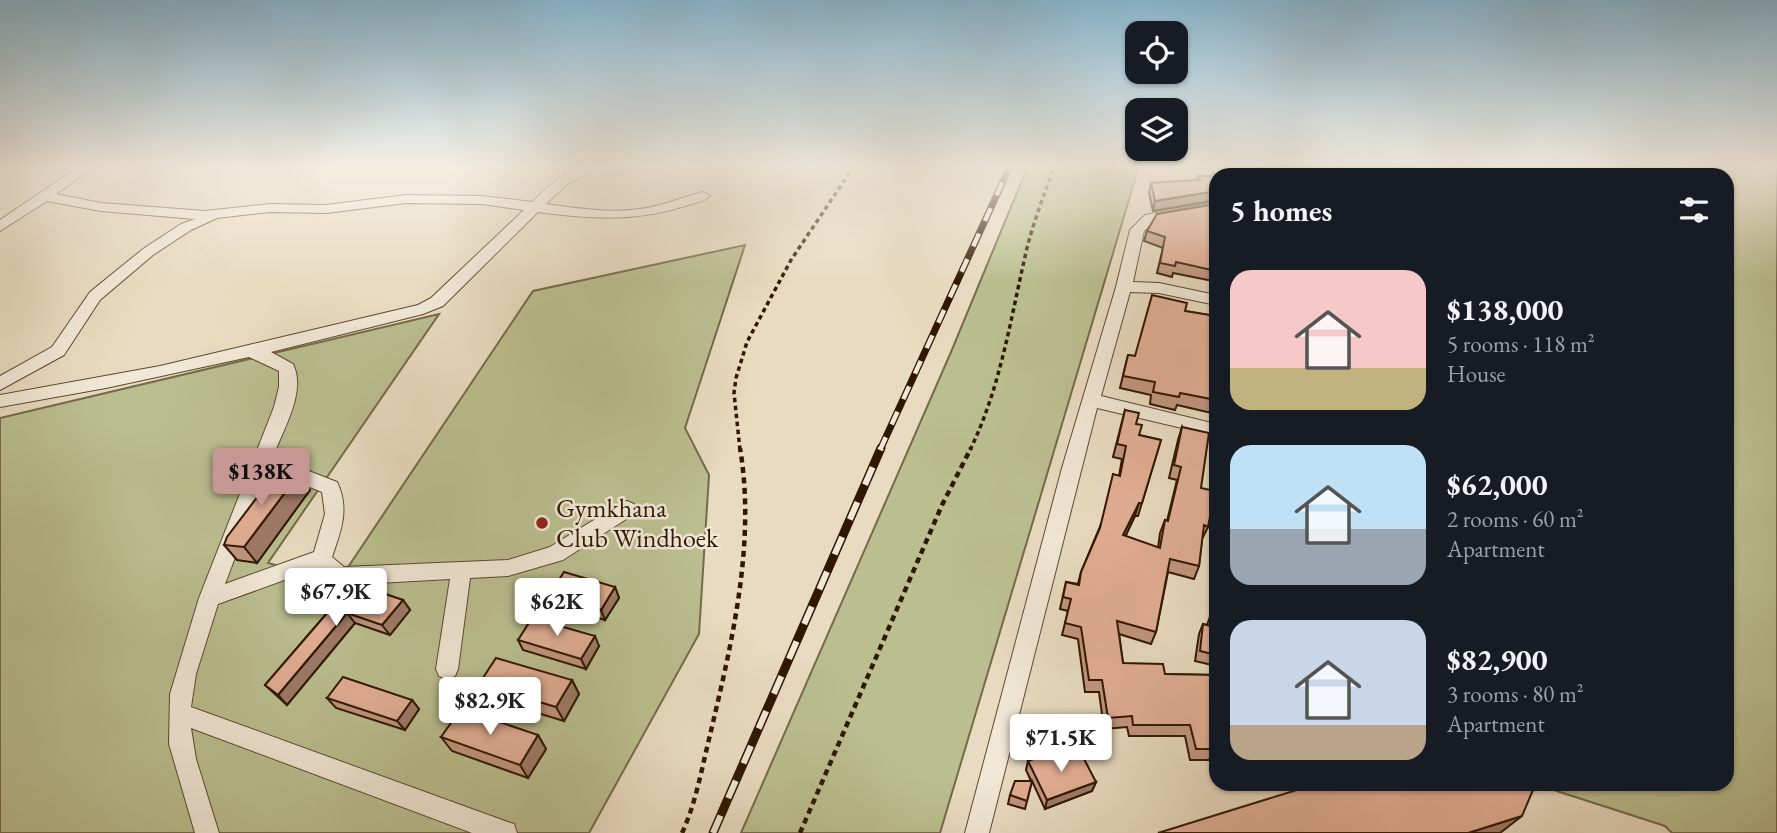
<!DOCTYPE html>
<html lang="en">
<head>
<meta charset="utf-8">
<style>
	:root { --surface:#171b24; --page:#20242c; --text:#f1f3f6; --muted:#9ea1a6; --accent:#c59692 }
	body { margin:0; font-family:"EB Garamond",serif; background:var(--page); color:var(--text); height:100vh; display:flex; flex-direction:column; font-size:26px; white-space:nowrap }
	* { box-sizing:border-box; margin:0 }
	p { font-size:23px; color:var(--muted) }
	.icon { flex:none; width:38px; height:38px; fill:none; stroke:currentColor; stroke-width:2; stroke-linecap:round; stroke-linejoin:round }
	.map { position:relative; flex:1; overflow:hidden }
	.drawer { position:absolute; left:1209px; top:168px; width:525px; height:623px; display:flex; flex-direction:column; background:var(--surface); border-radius:21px; box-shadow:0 2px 5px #0004 }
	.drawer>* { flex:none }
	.buttons { position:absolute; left:1125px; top:21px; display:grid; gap:14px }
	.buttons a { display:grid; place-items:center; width:63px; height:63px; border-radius:14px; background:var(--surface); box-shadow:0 2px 5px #0004; font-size:35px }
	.price { position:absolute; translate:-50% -60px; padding:0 16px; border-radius:7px; background:#fff; color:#222; font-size:23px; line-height:46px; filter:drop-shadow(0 2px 4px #0008) }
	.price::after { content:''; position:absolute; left:50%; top:42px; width:21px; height:16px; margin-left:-10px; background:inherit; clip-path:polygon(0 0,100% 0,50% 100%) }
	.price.current { background:var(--accent); color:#111 }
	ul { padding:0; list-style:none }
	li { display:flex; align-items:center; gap:21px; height:175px; padding:0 21px }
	li span { display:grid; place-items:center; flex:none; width:196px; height:140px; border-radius:21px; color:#555 }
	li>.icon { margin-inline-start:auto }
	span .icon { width:84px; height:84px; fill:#fffc; stroke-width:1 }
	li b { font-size:30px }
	h2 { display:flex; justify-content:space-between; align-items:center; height:84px; padding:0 21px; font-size:30px }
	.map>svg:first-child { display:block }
	.green { fill:#bbbf90; stroke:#756b48; stroke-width:2 }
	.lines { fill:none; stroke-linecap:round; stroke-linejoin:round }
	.minor-casing { stroke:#5e4830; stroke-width:2 }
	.path-far1 { stroke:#2f1700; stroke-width:3.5; stroke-dasharray:4.5 3.5; stroke-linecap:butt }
	.path { stroke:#2f1700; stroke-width:4.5; stroke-dasharray:6 4.5; stroke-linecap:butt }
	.minor { fill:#f1e8d7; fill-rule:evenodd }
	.rail-far1-casing { stroke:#2f1700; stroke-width:7 }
	.rail-casing { stroke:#2f1700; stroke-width:9 }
	.rail-far1 { stroke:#f1e8d7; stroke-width:4.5; stroke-dasharray:14; stroke-linecap:butt }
	.rail { stroke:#f1e8d7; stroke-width:6; stroke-dasharray:19; stroke-linecap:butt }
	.wall { fill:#c29680; stroke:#2f1700; stroke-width:2 }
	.shaded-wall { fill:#9e7a68; stroke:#2f1700; stroke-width:2 }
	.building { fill:#e2ae95; stroke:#2f1700; stroke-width:2 }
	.poi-dot { fill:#8f2418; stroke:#f1e8d7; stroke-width:2.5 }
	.labels { text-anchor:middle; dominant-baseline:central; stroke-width:5; stroke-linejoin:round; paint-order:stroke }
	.poi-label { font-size:26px; fill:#2f1700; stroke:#f1e8d7; text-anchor:start }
</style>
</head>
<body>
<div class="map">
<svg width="1777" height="833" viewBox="0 0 1777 833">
	<rect width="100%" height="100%" fill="#e9dbc1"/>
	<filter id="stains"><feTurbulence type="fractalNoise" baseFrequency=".00286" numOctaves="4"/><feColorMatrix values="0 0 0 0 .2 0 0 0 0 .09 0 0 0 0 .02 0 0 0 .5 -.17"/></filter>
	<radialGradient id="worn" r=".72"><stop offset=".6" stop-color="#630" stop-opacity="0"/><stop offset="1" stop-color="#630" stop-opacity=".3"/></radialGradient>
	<g class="green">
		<polygon points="1028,166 1139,166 940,833 741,833 951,352"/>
		<polygon points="1410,166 1777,166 1777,833 1672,833 1665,826 1535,784 1727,784 1727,175 1417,175"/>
		<polygon points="745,245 685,428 709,475 699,634 589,833 0,833 0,418 439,314 268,563 338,582 533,291"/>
	</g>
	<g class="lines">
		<g class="minor-casing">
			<g id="minor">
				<path d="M80,166H95L56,194L101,203L205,211L270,204L326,205L406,195L482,196L532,202C552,183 571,165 600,166L566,185L546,204C582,209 619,215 656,206C672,202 687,196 703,192L710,196C704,202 694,203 685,206C635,222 590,219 538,212L443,306L423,314L271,352L293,364C307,392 282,431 273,457L337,482C350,508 341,531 332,557L344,567L508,560L550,547L620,504L627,501L634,504L637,509L634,514L563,560L508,576L470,578L458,669L455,676L447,679L439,676L436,669L450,579L342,585L323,576L318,568L218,604L196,674L191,707L505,821L514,824L517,833H472L191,728L196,759L219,833H195L169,744L170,694L199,598L274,407L279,387V371L249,357L106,388L0,407V395L160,366L418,305L431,298L524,210L482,204L406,203L326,213L270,212L217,218L191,230L153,255L100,300L64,355L0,390V376L52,347L90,292L143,249L181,224L195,219L101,211L47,201L0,231V220ZM268,470L322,492L325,514L314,552L225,584Z"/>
				<path d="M631,166H663C656,172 638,172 631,166Z"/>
				<polygon points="1216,203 1216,211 1154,221 1144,231 1133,282 1159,283 1216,295 1216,305 1159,293 1130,292 1101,396 1216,424 1216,436 1097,408 989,833 965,833 1062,468 1116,287 1130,230 1145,215"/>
			</g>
		</g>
		<g class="path-far1">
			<polyline points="1594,175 1622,166"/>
			<polyline points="740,450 734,393 736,378 747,342 791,260 854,166"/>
			<path d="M970,450C1001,387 1011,316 1027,248C1034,220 1045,193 1054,166"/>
		</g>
		<g class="path">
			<path d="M682,833C696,803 702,767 710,735C732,642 756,543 740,448"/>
			<polyline points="800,833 942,505 971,448"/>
		</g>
		<use href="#minor" class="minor"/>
		<g class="rail-far1-casing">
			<polyline id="rail-far1" points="880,450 1010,166"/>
		</g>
		<g class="rail-casing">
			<polyline id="rail" points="713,833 881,448"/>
		</g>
		<use href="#rail-far1" class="rail-far1"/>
		<use href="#rail" class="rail"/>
	</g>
	<g class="wall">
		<polygon points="1273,166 1343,166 1216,175 1216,201 1153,211 1149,193 1151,183 1197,180 1198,176 1213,176 1213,173 1243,171 1244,168 1272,167"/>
		<polygon points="1345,166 1414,166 1421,175 1352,175"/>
		<polygon points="1216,204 1216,287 1212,286 1213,281 1173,273 1172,277 1157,273 1163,248 1144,241 1147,231"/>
		<polygon points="1185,311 1216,316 1216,414 1177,405 1175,410 1150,404 1151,395 1120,388 1128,355 1135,356"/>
		<polygon points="1125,410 1136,424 1139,435 1161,440 1138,516 1135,516 1125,536 1158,548 1160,533 1165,520 1167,521 1177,480 1169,478 1178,440 1182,427 1201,488 1208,527 1202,539 1199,566 1194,579 1168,572 1156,632 1151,644 1119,634 1123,663 1165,674 1216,675 1216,750 1214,750 1209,760 1190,760 1185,736 1129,736 1127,727 1104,729 1099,692 1085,692 1078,639 1062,635 1068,611 1060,609 1066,582 1078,584 1081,572 1099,529 1119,476 1122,459 1113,457"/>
		<polygon points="310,490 257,563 237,560 224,545"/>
		<polygon points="353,583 403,600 410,610 390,635 355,623 287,705 265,685"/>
		<polygon points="615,587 619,598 605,620 554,604 550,594"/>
		<polygon points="1212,611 1216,613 1216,666 1195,661 1199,634 1203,624 1207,625"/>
		<polygon points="518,640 599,646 586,669 523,650"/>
		<polygon points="572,680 579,694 564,721 488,698 479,684"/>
		<polygon points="327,698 412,700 419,709 405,730 336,708"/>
		<polygon points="538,735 546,749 528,778 452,751 441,737"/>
		<polygon points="1068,760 1096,782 1092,791 1045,809 1032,781 1025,809 1008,804 1010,795 1031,781 1026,770 1028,761"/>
	</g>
	<g class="shaded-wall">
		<polygon points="1216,191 1216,200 1153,211 1155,201"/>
		<polygon points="299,474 310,490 257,563 244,547"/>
		<polygon points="1139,503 1135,516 1120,548 1123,535"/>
		<polygon points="615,587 619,598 605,620 601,610"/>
		<polygon points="403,600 410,610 390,635 382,625"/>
		<polygon points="347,613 355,623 287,705 278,695"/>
		<polygon points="595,636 599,646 586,669 581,659"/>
		<polygon points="572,680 579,694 564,721 556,707"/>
		<polygon points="412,700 419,709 405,730 397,721"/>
		<polygon points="538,735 546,749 528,778 520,765"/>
		<polygon points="1096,782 1092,791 1045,809 1047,800"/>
		<polygon points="1522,816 1500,833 1468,833"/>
	</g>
	<g class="building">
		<polygon points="1274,166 1343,166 1347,175 1216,175 1216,191 1155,201 1151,183 1200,180 1198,176 1215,177 1213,173 1245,171 1244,168 1275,167"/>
		<polygon points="1376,166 1414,166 1421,175 1382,175"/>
		<polygon points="1216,204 1216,271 1176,262 1175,266 1160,263 1165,237 1147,231 1157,214"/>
		<polygon points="1152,295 1187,303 1185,311 1216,316 1216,400 1180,393 1179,397 1153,392 1155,382 1123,376 1128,355 1135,356"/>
		<polygon points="1125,410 1139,413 1136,424 1142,425 1139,435 1161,440 1142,503 1139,503 1123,535 1160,548 1165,520 1168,521 1181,467 1174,465 1182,427 1209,433 1201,488 1215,491 1208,527 1204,525 1199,566 1170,559 1156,632 1117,621 1123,663 1163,664 1165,674 1216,675 1216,739 1212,739 1215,749 1196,749 1190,725 1133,725 1132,716 1108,718 1102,680 1089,680 1081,627 1065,623 1071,599 1063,597 1066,582 1079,585 1081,572 1100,528 1113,474 1120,476 1126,446 1117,444"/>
		<polygon points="280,467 299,474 244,547 224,545 227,537"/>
		<polygon points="564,572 615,587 601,610 550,594"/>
		<polygon points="353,583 403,600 382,625 347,613 278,695 265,685"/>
		<polygon points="1212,611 1216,613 1216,655 1200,651 1203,624 1210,626"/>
		<polygon points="532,618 595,636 581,659 518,640"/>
		<polygon points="496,658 572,680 556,707 479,684"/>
		<polygon points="343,677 412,700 397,721 327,698"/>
		<polygon points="461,709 538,735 520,765 441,737"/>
		<polygon points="1062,749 1068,760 1082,755 1096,782 1047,800 1028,761"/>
		<polygon points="1015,781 1032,781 1027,801 1010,795"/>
		<polygon points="1316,784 1530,784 1533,790 1522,816 1468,833 1158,833"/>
	</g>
	<linearGradient id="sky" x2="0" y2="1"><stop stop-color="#88b7d1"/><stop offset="0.59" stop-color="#f5efe3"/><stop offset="1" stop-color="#f5efe3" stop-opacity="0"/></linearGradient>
	<rect width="1777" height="282" fill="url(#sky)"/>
	<circle class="poi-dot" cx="542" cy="523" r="7"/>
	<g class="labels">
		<g class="poi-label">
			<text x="556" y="508">Gymkhana<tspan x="556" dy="30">Club Windhoek</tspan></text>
		</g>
	</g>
	<rect width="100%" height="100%" filter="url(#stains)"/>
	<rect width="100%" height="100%" fill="url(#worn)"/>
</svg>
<div class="buttons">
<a><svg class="icon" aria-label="locate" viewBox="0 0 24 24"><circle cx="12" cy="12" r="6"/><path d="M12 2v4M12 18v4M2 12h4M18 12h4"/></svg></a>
<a><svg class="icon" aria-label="layers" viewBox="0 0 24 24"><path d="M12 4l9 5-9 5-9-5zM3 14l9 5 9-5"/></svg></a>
</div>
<b class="price current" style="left:261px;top:508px">$138K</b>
<b class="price" style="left:336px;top:628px">$67.9K</b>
<b class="price" style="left:557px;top:638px">$62K</b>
<b class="price" style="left:490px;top:737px">$82.9K</b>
<b class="price" style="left:1061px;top:774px">$71.5K</b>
<section class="drawer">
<h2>5 homes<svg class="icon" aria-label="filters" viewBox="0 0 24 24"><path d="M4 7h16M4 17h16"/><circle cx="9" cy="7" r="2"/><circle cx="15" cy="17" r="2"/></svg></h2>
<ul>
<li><span style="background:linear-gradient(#f6c9c9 70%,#c2b280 0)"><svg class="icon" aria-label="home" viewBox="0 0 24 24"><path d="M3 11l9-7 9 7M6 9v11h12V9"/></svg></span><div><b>$138,000</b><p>5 rooms · 118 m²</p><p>House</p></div></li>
<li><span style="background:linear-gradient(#bfe0f5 60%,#9aa5b1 0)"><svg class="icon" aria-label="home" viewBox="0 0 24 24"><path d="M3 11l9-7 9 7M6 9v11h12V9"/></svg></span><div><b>$62,000</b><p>2 rooms · 60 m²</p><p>Apartment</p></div></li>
<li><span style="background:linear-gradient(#c9d6e8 75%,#b9a48a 0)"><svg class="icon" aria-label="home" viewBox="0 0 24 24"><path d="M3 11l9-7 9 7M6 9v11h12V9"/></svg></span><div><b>$82,900</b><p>3 rooms · 80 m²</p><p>Apartment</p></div></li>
</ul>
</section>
</div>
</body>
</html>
